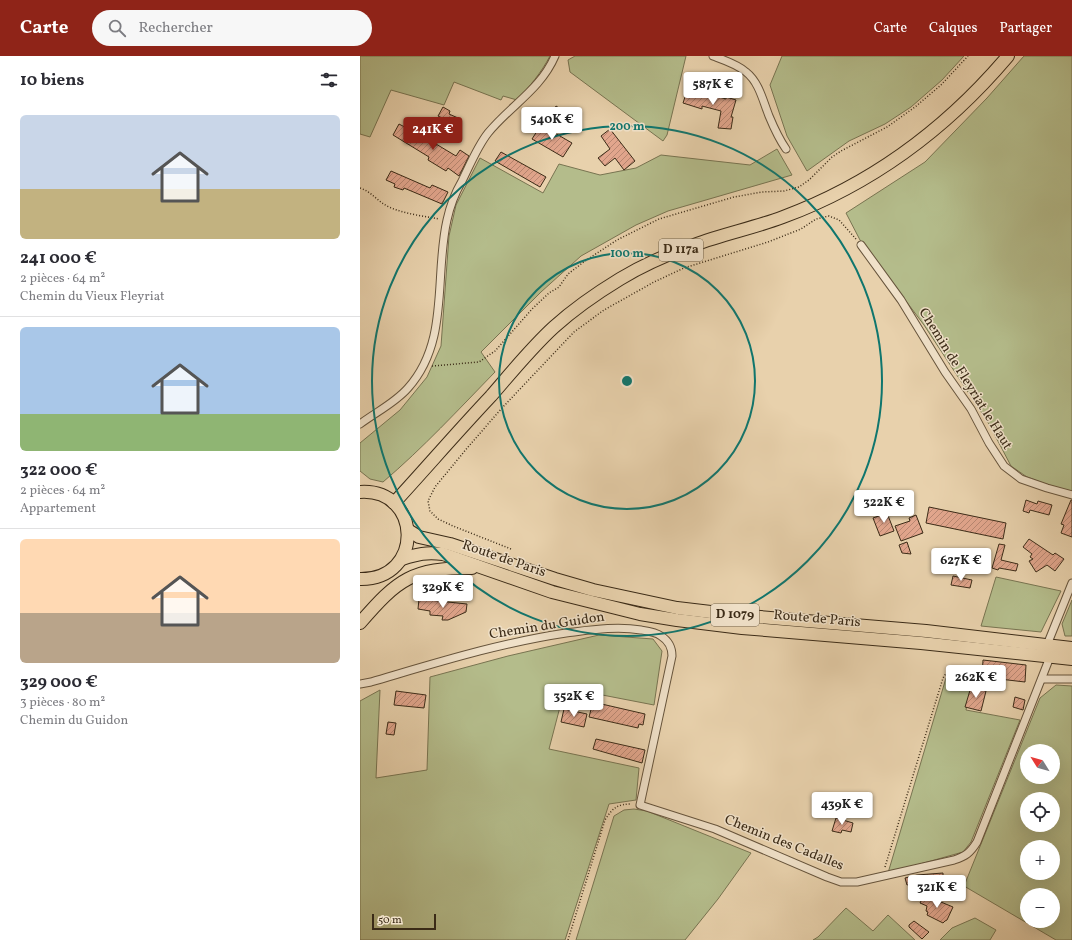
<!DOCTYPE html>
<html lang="fr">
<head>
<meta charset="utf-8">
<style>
	:root { --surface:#fff; --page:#f7f7f7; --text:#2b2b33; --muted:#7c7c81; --line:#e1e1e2; --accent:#8f2418 }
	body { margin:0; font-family:Vollkorn,serif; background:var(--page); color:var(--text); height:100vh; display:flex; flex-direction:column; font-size:15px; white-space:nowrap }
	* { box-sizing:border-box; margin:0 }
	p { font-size:13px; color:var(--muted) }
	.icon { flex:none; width:22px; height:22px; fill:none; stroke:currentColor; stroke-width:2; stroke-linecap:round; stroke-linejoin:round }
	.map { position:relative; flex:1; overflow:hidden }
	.panel { display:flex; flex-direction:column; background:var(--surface); width:360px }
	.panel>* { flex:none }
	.needle { width:26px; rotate:307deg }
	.tools { position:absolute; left:660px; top:688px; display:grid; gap:8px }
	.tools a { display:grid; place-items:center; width:40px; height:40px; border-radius:50%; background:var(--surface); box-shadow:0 4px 16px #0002; font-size:20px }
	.scale { position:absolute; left:12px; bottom:10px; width:64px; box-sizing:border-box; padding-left:4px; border:2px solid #3b2b17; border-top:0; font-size:11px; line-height:14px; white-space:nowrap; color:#3b2b17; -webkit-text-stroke:3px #f0e1c9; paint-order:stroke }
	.price { position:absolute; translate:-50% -34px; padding:0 9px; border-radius:4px; background:#fff; color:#222; font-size:13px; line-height:26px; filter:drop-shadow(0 1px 2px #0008) }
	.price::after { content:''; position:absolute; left:50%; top:24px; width:12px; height:9px; margin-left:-6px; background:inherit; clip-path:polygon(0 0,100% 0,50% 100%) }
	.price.active { background:var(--accent); color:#fff }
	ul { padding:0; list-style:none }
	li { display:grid; align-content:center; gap:8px; height:212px; padding:0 20px }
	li+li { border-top:1px solid var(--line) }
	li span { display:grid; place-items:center; height:124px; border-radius:6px; color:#555 }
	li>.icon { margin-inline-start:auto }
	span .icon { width:72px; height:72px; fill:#fffc; stroke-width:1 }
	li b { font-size:17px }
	h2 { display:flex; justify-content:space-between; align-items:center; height:48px; padding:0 20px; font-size:17px }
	header { display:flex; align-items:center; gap:24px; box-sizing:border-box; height:56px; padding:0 20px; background:var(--accent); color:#fff }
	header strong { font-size:19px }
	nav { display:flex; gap:22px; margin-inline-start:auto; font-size:14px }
	.search { width:280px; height:36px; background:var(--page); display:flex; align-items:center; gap:10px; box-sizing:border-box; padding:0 14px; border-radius:22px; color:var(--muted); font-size:15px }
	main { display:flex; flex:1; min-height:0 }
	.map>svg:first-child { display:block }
	.green { fill:#b4bc8b; stroke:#787451; fill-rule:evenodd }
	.building { fill:url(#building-hatch); stroke:#3b2b17 }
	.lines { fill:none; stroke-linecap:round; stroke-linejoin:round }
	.street-casing { stroke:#66543c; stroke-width:9 }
	.primary-casing { stroke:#3b2b17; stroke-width:14 }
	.path { stroke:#3b2b17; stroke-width:1.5; stroke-dasharray:1 2; stroke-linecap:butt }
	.street { stroke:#f0e1c9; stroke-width:7 }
	.primary { stroke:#e8d1ac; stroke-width:12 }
	.ring { fill:none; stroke:#0f766e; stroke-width:2 }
	.labels { text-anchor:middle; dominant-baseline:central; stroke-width:3; stroke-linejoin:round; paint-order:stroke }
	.shield { fill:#f0e1c9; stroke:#71624c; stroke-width:1 }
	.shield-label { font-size:13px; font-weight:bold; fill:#3b2b17 }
	.street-label { font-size:14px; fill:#3b2b17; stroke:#f0e1c9 }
	.centre { fill:#0f766e; stroke:#f0e1c9; stroke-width:2 }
	.ring-label { font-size:12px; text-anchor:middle; font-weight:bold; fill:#0f766e; stroke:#f0e1c9; stroke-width:3; stroke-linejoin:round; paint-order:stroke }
</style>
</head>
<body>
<header>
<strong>Carte</strong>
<div class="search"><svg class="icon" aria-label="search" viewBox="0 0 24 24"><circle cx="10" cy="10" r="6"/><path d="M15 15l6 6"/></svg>Rechercher</div>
<nav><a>Carte</a><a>Calques</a><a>Partager</a></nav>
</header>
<main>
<section class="panel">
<h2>10 biens<svg class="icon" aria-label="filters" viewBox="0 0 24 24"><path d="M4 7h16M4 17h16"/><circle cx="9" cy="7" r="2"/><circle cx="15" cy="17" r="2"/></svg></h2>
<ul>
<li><span style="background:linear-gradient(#c9d6e8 60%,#c2b280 0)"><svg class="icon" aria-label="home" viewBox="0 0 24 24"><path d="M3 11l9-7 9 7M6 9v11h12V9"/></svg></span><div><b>241 000 €</b><p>2 pièces · 64 m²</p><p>Chemin du Vieux Fleyriat</p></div></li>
<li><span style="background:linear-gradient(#a9c7e8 70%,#8fb573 0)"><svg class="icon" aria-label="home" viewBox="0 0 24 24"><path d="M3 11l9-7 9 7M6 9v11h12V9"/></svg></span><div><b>322 000 €</b><p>2 pièces · 64 m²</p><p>Appartement</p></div></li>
<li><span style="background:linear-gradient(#ffd9b3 60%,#b9a48a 0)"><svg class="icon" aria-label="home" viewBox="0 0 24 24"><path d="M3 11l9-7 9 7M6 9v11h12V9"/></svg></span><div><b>329 000 €</b><p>3 pièces · 80 m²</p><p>Chemin du Guidon</p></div></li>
</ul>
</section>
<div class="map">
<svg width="712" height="884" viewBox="0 0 712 884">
	<defs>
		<pattern id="building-hatch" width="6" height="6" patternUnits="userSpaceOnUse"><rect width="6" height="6" fill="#e2a68d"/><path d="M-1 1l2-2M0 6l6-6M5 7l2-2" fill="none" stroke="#b88772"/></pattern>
	</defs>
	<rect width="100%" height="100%" fill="#e8d1ac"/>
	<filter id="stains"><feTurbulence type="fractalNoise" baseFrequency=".005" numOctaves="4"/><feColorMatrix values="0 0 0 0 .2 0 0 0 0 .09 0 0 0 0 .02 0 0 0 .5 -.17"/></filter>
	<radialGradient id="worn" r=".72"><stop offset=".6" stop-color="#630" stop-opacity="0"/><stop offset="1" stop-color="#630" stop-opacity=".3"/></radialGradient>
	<g class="green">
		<path d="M0,0H190C181,17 170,30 157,44L143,40L141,44L94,26L84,49L31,34L10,81L0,78Z"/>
		<polygon points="215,0 326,0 307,79 303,85 210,16 208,4"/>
		<polygon points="422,0 604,0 582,24 551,51 525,68 489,85 447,115 427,80 410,29"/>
		<polygon points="664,0 712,0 712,436 686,428 667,421 651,410 629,368 564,269 500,184 486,157 565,106 627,42"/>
		<path d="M417,93L432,119L308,155L276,169L221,200L181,236L121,296L135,316C99,353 63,392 23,426L10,423L0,415V387L40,354L67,321L81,290L89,180L96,149L120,102L183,137L199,108L240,119L276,112L301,99L390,109Z"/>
		<polygon points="636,521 701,535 681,576 621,570"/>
		<polygon points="712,544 712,580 705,580 702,568"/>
		<polygon points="239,579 293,583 302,595 294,649 232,637 228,653 201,647 189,693 279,712 276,744 249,748 205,884 0,884 0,645 20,634 16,722 67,714 70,621 148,600"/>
		<polygon points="597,621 611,629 606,654 660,664 611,786 603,796 528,817 586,622"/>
		<path d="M696,629L712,630V884H696L604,830L680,642ZM667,695H693V721H667ZM667,743H693V769H667ZM667,791H693V817H667ZM667,839H693V865H667Z"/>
		<polygon points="274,753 287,755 391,797 358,843 325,884 216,884 254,760 264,754"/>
		<polygon points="486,852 513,875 528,859 555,884 453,884 458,881"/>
		<polygon points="615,862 636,874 630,884 580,884 592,872"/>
	</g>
	<g class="building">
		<polygon points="328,32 366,43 366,41 376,44 371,61 373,61 371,73 358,72 361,55 342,50 342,53 323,47"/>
		<polygon points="196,50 211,60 210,62 212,63 208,69 191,59"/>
		<polygon points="83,51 90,55 89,58 98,62 93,72 86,69 88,65 78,60"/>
		<polygon points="39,68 65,82 64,83 76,90 76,88 96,100 100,94 109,100 99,120 88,112 86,115 68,104 69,101 33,79"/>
		<polygon points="181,69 212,87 203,101 172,83"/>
		<polygon points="250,73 275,105 264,114 255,102 245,110 238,102 250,93 241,80"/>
		<polygon points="141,96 186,121 180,131 135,105"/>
		<polygon points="31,115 70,132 72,129 88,136 82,148 44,132 43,134 34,131 35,128 26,124"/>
		<polygon points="666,444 677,448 678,445 692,449 689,459 670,454 669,457 663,455"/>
		<polygon points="711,444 712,444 712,481 701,477 704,469 701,468"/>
		<polygon points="569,451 646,467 643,483 566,467"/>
		<polygon points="527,457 534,475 520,480 513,462"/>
		<polygon points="556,459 563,477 541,485 535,470 550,465 549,462"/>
		<polygon points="669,483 693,499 695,497 704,503 695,515 687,509 676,516 669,505 673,503 670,501 672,498 663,491"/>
		<polygon points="547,486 551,498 542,497 539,489"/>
		<polygon points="639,488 645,489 641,504 658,508 656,515 639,512 638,514 632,512"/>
		<polygon points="593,520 612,524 610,532 591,529"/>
		<polygon points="59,543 107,548 106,556 88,564 82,564 83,560 70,559 70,555 58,553"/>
		<polygon points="623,604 666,609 665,626 622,621"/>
		<polygon points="611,631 626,635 621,655 605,651"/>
		<polygon points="36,635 66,639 64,652 34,649"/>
		<polygon points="655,641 665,644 663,654 653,651"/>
		<polygon points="233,646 285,658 283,669 279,668 278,672 229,661"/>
		<polygon points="204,653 227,658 224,671 201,666"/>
		<polygon points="28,666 36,667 34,679 26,678"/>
		<polygon points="236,683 285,694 282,707 233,693"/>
		<polygon points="476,762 493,767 491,776 482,774 481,777 472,775"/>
		<polygon points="583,817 583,821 581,822 582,831 566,833 565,825 547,829 545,822 557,819"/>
		<polygon points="564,839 593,851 587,864 585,865 583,867 567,859 568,856 566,855 567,850 560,847"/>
		<polygon points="554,865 569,876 562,883 549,871 549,869"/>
	</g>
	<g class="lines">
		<g class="street-casing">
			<g id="street">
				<path d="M353,0C364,4 377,8 386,16C399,26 403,45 409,60C414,72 419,83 426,93"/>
				<polyline points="501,189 541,244 585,316 611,353 629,387 644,410 661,423 687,432 712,439"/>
				<path d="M0,368C16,356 35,347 48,332C90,285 74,220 87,164C90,150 95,137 102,125C110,109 117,91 128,77C150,50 181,33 195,0"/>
				<polyline points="687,589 712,527"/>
				<polyline points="682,623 712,623"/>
				<path d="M0,628L11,626C76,607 139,587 206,577C231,574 256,570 281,574C288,575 296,576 301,580C309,585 312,592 312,600L280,749L355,773L467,821L481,826H497L594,804C606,800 610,797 617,786L690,601"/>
			</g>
		</g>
		<g class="primary-casing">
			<g id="primary">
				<path d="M0,436C62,432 65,524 0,523"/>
				<path d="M34,447C67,411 98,375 131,340C151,317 171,292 194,271C214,253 237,237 260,223C283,209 308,198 334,189C363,178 394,172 423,161C512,128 587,72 648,0"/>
				<polyline points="48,474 59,481 90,488 195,523 233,534 317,552 376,559 566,575 712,592"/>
				<path d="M42,503C58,498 66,496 83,498L192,536L280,558L317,564L382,572L561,587L712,603"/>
				<path d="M0,567C38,523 52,512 112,512"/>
			</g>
		</g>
		<g class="path">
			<path d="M0,132C12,136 18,146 29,151C45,158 63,160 79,163"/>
			<polyline points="72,310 119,306 135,295 172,253 189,237 199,231 208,218 225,205 257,184 299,163 374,141 402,136 424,135 439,131 449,124 472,101 481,95 527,71 555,51 581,29 608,0"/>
			<polyline points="151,493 93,470 78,463 70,455 68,445 75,431 108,391 142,352 214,276 244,254 294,226 324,212 408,186 441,173 456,163 469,160 479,164 496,183"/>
			<polyline points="525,811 583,622 587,616 599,617 609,622"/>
			<path d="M208,884L245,764C253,751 258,748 272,748"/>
		</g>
		<use href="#street" class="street"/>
		<use href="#primary" class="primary"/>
	</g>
	<g class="ring">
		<circle cx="267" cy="325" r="128"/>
		<circle cx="267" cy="325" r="255"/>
	</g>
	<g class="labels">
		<g class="shield">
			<rect x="299" y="183" width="44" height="22" rx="3"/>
			<rect x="351" y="548" width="48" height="22" rx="3"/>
		</g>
		<g class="shield-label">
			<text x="321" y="194">D 117a</text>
			<text x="375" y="559">D 1079</text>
		</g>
		<g class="street-label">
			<text transform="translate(605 323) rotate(58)">Chemin de Fleyriat le Haut</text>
			<text transform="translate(144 503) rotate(19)">Route de Paris</text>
			<text transform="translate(457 563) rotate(5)">Route de Paris</text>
			<text transform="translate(187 570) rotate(-9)">Chemin du Guidon</text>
			<text transform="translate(424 787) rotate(22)">Chemin des Cadalles</text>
		</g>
	</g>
	<circle cx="267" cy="325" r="6" class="centre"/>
	<g class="ring-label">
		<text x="267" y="74">200 m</text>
		<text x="267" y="201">100 m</text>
	</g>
	<rect width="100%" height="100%" filter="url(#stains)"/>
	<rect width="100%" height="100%" fill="url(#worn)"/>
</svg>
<div class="tools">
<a><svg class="needle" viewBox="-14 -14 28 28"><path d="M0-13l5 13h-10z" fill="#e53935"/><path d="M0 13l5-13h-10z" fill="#7c7c81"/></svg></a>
<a><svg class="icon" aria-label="locate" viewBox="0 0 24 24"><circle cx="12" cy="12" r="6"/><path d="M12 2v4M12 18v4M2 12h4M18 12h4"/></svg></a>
<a>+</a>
<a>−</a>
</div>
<div class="scale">50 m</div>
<b class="price" style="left:353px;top:50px">587K €</b>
<b class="price" style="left:192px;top:85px">540K €</b>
<b class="price active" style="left:73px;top:95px">241K €</b>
<b class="price" style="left:524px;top:468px">322K €</b>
<b class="price" style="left:601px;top:526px">627K €</b>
<b class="price" style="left:83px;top:553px">329K €</b>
<b class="price" style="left:616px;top:643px">262K €</b>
<b class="price" style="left:214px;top:662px">352K €</b>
<b class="price" style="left:482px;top:770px">439K €</b>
<b class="price" style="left:577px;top:853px">321K €</b>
</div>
</main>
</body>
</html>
